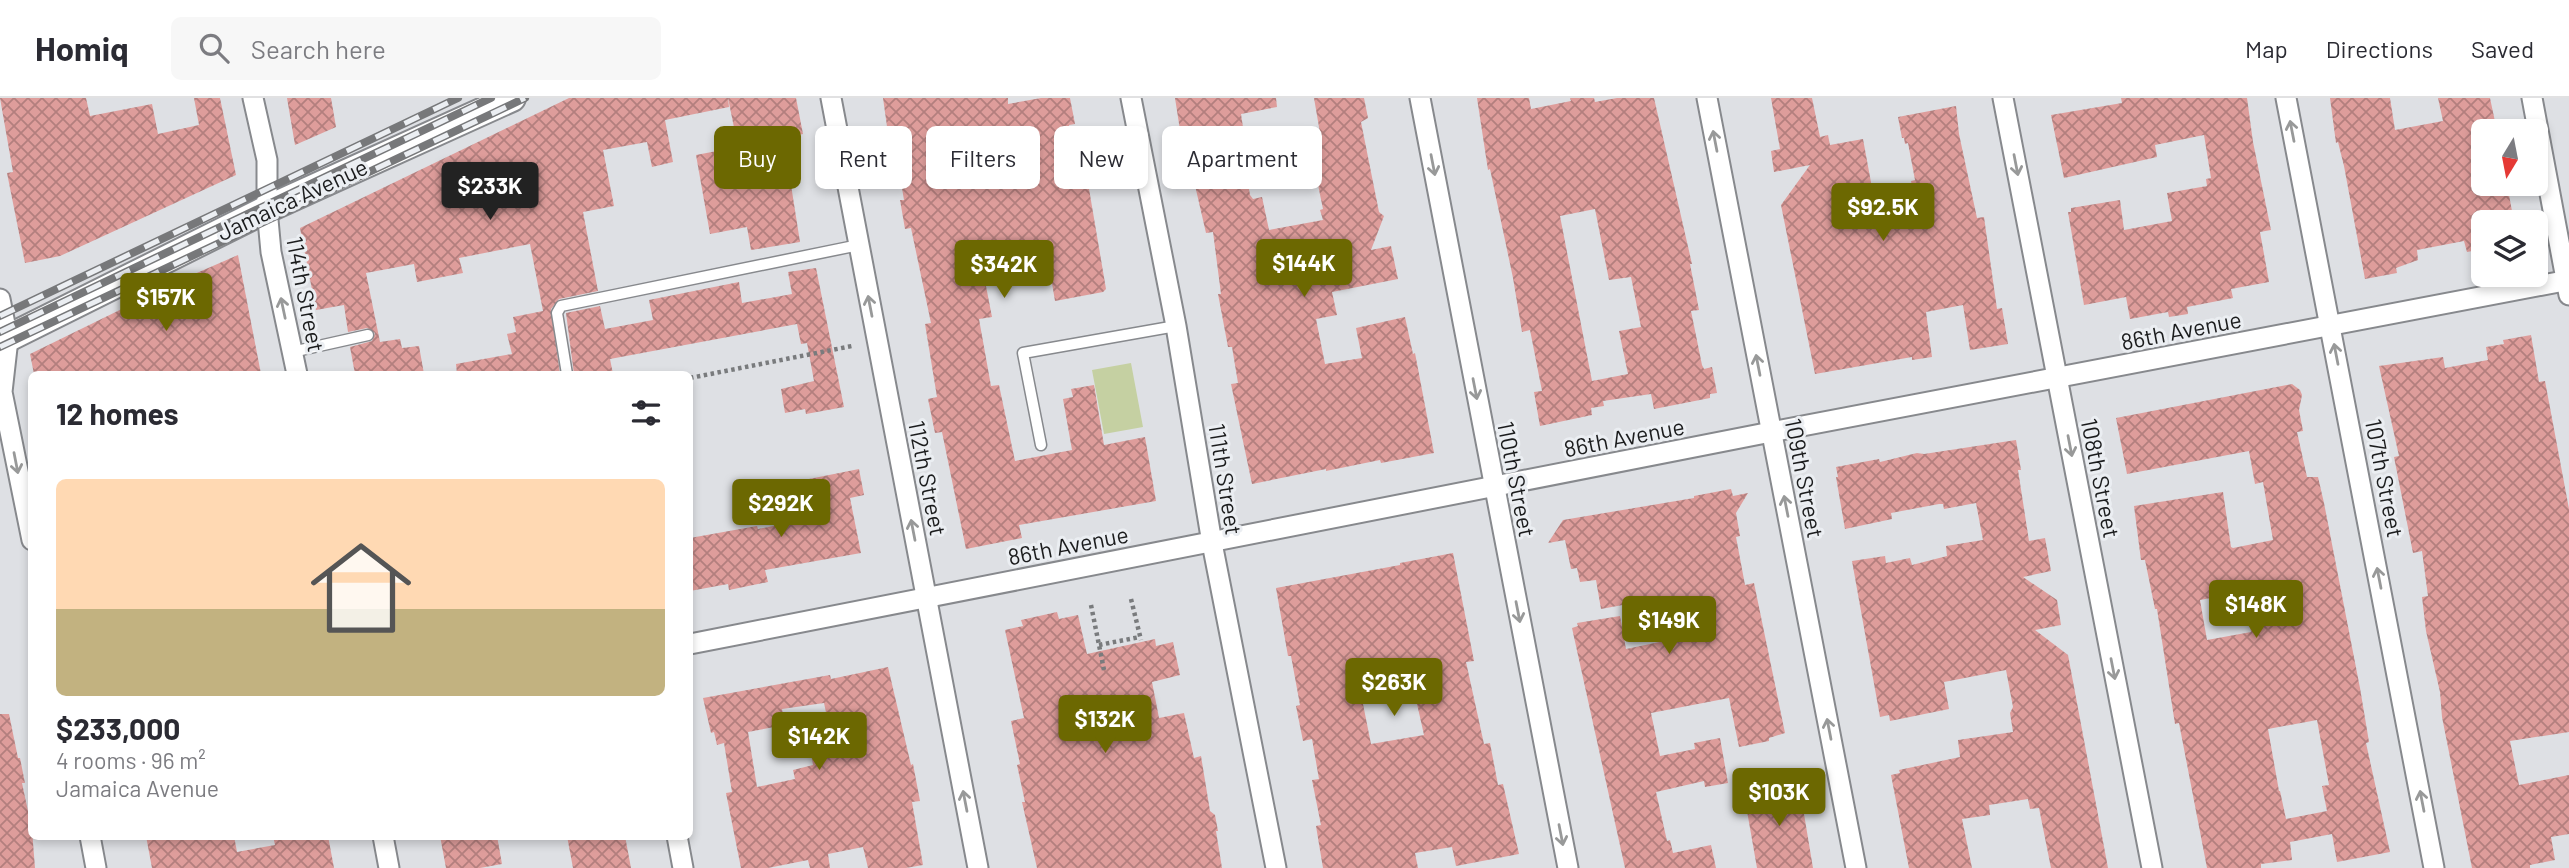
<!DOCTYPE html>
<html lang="en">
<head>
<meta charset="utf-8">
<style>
	:root { --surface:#fff; --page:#f7f7f7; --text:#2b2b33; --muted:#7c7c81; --line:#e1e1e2; --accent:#6c6801 }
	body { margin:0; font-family:Barlow,sans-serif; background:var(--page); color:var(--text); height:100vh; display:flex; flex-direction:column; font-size:26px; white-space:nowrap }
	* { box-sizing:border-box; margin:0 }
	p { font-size:23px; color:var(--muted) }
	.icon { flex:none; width:38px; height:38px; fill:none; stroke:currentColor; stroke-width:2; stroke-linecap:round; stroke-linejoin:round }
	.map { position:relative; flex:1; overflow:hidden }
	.side { position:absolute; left:28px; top:273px; width:665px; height:469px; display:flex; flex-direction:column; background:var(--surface); border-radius:10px; box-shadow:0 4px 10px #0003 }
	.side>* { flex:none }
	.hud { position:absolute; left:714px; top:28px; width:665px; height:63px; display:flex; gap:14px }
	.needle { width:46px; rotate:190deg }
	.buttons { position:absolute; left:2471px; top:21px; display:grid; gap:14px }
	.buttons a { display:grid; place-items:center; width:77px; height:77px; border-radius:10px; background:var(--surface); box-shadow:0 4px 10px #0003; font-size:35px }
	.price { position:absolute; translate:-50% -60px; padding:0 16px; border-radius:7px; background:var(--accent); color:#fff; font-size:23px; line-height:46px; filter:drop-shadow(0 2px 4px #0008) }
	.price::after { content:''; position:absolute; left:50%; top:42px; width:21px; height:16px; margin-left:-10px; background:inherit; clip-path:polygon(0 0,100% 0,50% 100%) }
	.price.active { background:#222; color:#fff }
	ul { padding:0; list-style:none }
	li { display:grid; align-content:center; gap:14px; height:371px; padding:0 28px }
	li+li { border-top:2px solid var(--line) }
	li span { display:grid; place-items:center; height:217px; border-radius:10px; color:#555 }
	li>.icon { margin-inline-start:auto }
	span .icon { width:126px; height:126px; fill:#fffc; stroke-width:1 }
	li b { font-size:30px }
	h2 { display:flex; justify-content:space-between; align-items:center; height:84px; padding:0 28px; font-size:30px }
	.tag { padding:0 24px; border-radius:10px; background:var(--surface); box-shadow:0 4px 10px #0003; font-size:24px; line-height:63px }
	.tag.active { background:var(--accent); color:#fff }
	header { display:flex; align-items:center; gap:42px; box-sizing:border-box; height:98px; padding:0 35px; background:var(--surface); border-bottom:2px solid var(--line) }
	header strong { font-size:33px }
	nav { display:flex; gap:38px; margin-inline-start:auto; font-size:24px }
	.search { width:490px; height:63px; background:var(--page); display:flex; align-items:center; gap:18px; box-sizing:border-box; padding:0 24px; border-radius:10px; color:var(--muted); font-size:26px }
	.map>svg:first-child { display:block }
	.park { fill:#c5d0a2 }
	.building { fill:url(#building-cross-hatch); fill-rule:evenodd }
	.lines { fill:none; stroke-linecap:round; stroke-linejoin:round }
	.lane-casing { stroke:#87898d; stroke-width:13 }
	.street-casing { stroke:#87898d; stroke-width:23 }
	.secondary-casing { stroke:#87898d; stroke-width:30 }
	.path { stroke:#797b7d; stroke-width:4.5; stroke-dasharray:3.5 3.5; stroke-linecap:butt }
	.lane { stroke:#fff; stroke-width:10 }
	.street { stroke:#fff; stroke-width:19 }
	.secondary { stroke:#fff; stroke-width:26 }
	.rail-casing { stroke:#77787a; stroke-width:8 }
	.rail { stroke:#ebeef2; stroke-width:5; stroke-dasharray:16; stroke-linecap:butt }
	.oneway { stroke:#989999 }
	.labels { text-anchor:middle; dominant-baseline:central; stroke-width:6; stroke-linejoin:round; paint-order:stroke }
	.street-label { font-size:23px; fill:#1b1c1d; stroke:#ebeef2 }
</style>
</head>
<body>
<header>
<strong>Homiq</strong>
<div class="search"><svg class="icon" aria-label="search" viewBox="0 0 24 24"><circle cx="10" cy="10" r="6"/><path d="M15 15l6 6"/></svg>Search here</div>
<nav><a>Map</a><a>Directions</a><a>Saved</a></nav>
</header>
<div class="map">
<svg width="2569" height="770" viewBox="0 0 2569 770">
	<defs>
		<pattern id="building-cross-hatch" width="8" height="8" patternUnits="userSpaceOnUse" patternTransform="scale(1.75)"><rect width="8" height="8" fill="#de9d9b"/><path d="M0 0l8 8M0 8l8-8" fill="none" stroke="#b37f7e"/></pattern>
	</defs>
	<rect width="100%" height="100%" fill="#dee0e4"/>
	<polygon class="park" points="1131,265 1143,329 1104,336 1092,272"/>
	<g class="building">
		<polygon points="0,0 86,0 90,18 152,6 158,36 199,27 194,0 220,0 236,77 60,158 25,165 7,75 13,74"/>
		<polygon points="287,0 331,0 336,29 295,47"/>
		<polygon points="569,0 728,0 729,9 665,22 673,64 652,69 647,44 603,52 614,108 583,114 598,193 559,201 551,211 560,276 457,276 456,266 512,256 507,236 516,234 513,219 543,213 530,146 459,160 463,175 417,184 414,166 366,175 380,244 400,241 402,250 419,248 424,276 355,276 350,249 372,243 375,235 367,230 348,234 344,207 316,212 300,130"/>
		<polygon points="728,0 796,0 803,36 788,39 797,86 791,87 800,144 751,152 747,129 710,136 696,57 738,49"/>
		<polygon points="883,0 1008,0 1008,6 1041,0 1070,0 1075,26 1069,27 1081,80 1087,79 1106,191 1103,194 1055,203 1045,144 1008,151 1014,178 985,183 992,219 979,221 991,288 999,287 1015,363 1072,352 1063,301 1073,299 1071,291 1094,287 1104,347 1145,339 1156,403 1019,427 1022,440 966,451 942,334 935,335 928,301 937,299 925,226 931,225 911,130 905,131 900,102 904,102 895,49 890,50"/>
		<polygon points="1175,0 1276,0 1277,9 1241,16 1246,49 1242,49 1250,97 1253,101 1262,99 1269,132 1323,122 1320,112 1323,111 1312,58 1288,63 1284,43 1320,35 1314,0 1364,0 1368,20 1361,24 1379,114 1384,118 1371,152 1391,148 1398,181 1332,194 1337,217 1316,221 1325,266 1362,260 1356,230 1405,219 1413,256 1415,255 1434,355 1381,365 1380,362 1326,373 1326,371 1252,386 1231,286 1238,285 1232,249 1228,249 1222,217 1218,196 1221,196 1213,134 1206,135 1194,83 1191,83 1188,64 1185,64"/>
		<path d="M1477,0H1529L1531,11L1571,3L1570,0H1594L1595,4L1617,0H1654L1692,166H1690L1699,212L1691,213L1702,267L1704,271L1712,269L1717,295L1710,296V300L1654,311L1651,296L1603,303L1604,308L1591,310L1592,317L1540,328L1534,294L1542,293L1530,232L1522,234L1513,180L1490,71L1488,72ZM1595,111L1609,182L1631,179L1641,229L1619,233L1628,276L1592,283L1560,118Z"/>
		<polygon points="1771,0 1812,0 1820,39 1828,37 1830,47 1863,41 1875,106 1914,99 1911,83 1915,82 1908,45 1905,46 1904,40 1902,40 1898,19 1956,8 1959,36 1977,120 1984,119 1997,211 2002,210 2008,246 1970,252 1963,207 1926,214 1932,259 1912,262 1912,259 1815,276 1781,107 1810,67 1774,74 1771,53 1780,51"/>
		<polygon points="2121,0 2247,0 2253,44 2271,132 2260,134 2269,184 2231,191 2233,200 2187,209 2188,216 2169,219 2168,214 2130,221 2126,199 2084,207 2068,114 2071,114 2071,110 2120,102 2124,132 2172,123 2167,95 2207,88 2206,81 2211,80 2204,37 2155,47 2157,59 2064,80 2051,17 2122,5"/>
		<polygon points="2330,0 2390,0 2395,32 2443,23 2438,0 2490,0 2497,33 2483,33 2483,86 2507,86 2514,124 2483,124 2483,151 2467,154 2464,143 2417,152 2418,162 2396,170 2397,175 2365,181 2344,68 2338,44 2336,45"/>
		<polygon points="238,157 261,276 34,276 30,256 183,181"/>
		<polygon points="816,170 844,309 806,316 805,311 785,315 781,291 814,283 807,245 801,246 797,226 610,261 613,276 574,276 566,215 600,208 605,231 653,222 649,202 739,184 742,205 792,196 788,174"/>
		<polygon points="2531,237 2539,284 2545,283 2569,411 2569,634 2510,643 2519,687 2569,677 2569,736 2551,739 2555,762 2530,767 2530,770 2472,770 2442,619 2440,594 2426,533 2422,499 2428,498 2422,453 2413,455 2394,359 2399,358 2379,268 2443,259 2445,270 2488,262 2486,249 2504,246 2503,242"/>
		<path d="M2292,286L2300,292L2302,297L2299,312L2303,333L2297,334L2307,379H2318L2324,405L2360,590L2369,644L2366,645L2390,754L2337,764L2332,736L2290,744L2292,762L2261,766V770H2207L2179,625L2175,626L2157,511H2155L2145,462H2141L2134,408L2223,394L2231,449L2233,450L2273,442L2263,384L2255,386L2249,353L2127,376L2116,320ZM2243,494L2251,534L2207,542L2200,502ZM2317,622L2329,687L2322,688L2327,713L2286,721L2280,693H2279L2268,631Z"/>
		<polygon points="2016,342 2021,372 2018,372 2029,443 2045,440 2051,473 2023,479 2057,502 2061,527 2035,532 2068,557 2108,770 2051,770 2039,710 2030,711 2028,701 1989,707 1990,717 1962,721 1972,770 1909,770 1891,677 1900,675 1899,672 1960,659 1958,642 2013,634 2010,615 2013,609 2006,572 1944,584 1949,611 1890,623 1889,617 1880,619 1852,463 1885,458 1886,465 1910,460 1912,467 1947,458 1946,448 1983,442 1976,405 1944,411 1943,406 1939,406 1891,415 1892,421 1845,431 1836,379 1838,379 1836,369 1879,361 1880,364 1917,355 1924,356"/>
		<polygon points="859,371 864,397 850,400 861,455 765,472 768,484 729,492 728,486 690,493 690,440 757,428 758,431 815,420 809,381"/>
		<polygon points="1731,391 1733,398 1748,395 1736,415 1740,438 1736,439 1745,487 1754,485 1785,635 1769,640 1769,643 1739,649 1729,600 1651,615 1660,658 1695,651 1694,645 1720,640 1728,685 1705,689 1704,683 1656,694 1667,743 1670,742 1673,755 1711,747 1716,770 1625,770 1572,530 1578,528 1577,525 1620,518 1626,551 1674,541 1666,499 1601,511 1596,482 1580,484 1577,470 1571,471 1565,442 1548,445 1563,422 1694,400 1694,398"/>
		<path d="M1453,455L1474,563L1466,564L1484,646L1490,645L1498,687L1503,686L1519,756L1456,768L1452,749L1415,755L1418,770H1323L1316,728L1321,727L1312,682L1319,681L1312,641L1303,643L1296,608L1300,607L1291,558H1288L1276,490L1400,467V465ZM1415,597L1424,637L1371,646L1363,606Z"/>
		<polygon points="1057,514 1059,521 1078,517 1087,556 1155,541 1156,548 1173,544 1180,577 1152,584 1159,620 1184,615 1194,660 1201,658 1210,713 1215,717 1218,733 1216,733 1222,770 1037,770 1022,704 1025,704 1017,667 1020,666 1011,623 1024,620 1005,532 1023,528 1021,522"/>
		<path d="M888,569L911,667L913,666L920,703L912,704L923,767L906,770H868L863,749L828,756L830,770H810L808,762L768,770H741L726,695L732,694L724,645L717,647L714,634L711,635L703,600L830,577L831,581ZM824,605L835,657L812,661L813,667L793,672L795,681L757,689L748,634L785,627L782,611Z"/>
		<polygon points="0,616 9,616 18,660 20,660 25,685 22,685 32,732 35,770 0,770"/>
		<polygon points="1763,682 1775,690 1799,686 1813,770 1757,770 1747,713"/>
		<polygon points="146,738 234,738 237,754 275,747 273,738 328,738 334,770 152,770"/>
		<polygon points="440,738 497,738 502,766 480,770 446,770"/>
		<polygon points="567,738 625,738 631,770 573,770"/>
	</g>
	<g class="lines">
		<g class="lane-casing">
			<g id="lane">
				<polyline points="292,254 368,237"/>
				<polyline points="567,276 557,215 561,208 859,147"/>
				<polyline points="1041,347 1023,255 1176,228"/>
			</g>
		</g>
		<g class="street-casing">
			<g id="street">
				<polyline points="253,0 267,62 267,111 271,154 297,276"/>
				<polyline points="831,0 978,770"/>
				<polyline points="1131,0 1176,228 1212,445 1276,770"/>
				<polyline points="1420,0 1568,770"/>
				<polyline points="1707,0 1856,770"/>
				<polyline points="2003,0 2152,770"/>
				<polyline points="2286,0 2434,770"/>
				<polyline points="2532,0 2569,197"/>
				<polyline points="0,201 8,241 2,294 32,442"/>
				<polyline points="690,546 1771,334 2569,182"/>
				<polyline points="90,738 96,770"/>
				<polyline points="383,738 389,770"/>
				<polyline points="677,738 683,770"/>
			</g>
		</g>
		<g class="secondary-casing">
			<polyline id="secondary" points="0,244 267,111 512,0"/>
		</g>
		<g class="path">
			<polyline points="690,280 852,248"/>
			<polyline points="1131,501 1141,542"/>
			<polyline points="1091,507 1104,572"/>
			<polyline points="1099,547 1140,539"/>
		</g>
		<use href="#lane" class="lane"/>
		<use href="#street" class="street"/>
		<use href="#secondary" class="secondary"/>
		<g class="rail-casing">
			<g id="rail">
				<polyline points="0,218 458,0"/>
				<polyline points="0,234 491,0"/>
				<polyline points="0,249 525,0"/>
			</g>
		</g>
		<use href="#rail" class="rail"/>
	</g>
	<defs><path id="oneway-shaft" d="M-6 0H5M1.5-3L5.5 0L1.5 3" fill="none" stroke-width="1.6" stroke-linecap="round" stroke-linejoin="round" transform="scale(1.75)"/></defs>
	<g class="oneway">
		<use href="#oneway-shaft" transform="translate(2292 33) rotate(-101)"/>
		<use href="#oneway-shaft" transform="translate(1715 43) rotate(-101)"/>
		<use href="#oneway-shaft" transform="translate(1433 67) rotate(79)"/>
		<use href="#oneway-shaft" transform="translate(2016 67) rotate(79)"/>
		<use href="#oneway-shaft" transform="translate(870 208) rotate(-101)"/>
		<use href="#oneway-shaft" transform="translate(283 210) rotate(-102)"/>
		<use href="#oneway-shaft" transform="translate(2336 256) rotate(-101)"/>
		<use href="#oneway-shaft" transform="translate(1758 267) rotate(-101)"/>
		<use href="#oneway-shaft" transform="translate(1475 291) rotate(79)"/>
		<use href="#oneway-shaft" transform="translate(2070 348) rotate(79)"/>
		<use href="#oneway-shaft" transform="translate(16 365) rotate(79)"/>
		<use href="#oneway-shaft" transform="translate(1786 408) rotate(-101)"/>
		<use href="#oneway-shaft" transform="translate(913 432) rotate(-101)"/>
		<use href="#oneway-shaft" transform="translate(2379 480) rotate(-101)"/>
		<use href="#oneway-shaft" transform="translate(1518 514) rotate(79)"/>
		<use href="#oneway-shaft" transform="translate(2113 571) rotate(79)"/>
		<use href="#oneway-shaft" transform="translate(1829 631) rotate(-101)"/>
		<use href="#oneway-shaft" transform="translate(965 703) rotate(-101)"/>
		<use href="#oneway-shaft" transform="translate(2422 703) rotate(-101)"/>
		<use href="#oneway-shaft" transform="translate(1561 737) rotate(79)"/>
	</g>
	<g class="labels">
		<g class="street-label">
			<text transform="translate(292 101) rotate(-25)">Jamaica Avenue</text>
			<text transform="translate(306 196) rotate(79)">114th Street</text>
			<text transform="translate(2181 232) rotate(-11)">86th Avenue</text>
			<text transform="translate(1624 339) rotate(-11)">86th Avenue</text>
			<text transform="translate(928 380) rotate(79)">112th Street</text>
			<text transform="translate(1805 380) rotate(79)">109th Street</text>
			<text transform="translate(2101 380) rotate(79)">108th Street</text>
			<text transform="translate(2385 380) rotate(79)">107th Street</text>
			<text transform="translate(1226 381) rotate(81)">111th Street</text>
			<text transform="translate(1517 381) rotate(79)">110th Street</text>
			<text transform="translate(1068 447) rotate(-11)">86th Avenue</text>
		</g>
	</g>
</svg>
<div class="buttons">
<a><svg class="needle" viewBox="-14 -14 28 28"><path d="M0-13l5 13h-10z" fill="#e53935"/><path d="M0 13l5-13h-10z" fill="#7c7c81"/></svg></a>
<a><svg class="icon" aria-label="layers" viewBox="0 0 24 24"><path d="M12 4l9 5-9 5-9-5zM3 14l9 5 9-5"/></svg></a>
</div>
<b class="price active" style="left:490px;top:124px">$233K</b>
<b class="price" style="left:1883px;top:145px">$92.5K</b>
<b class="price" style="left:1304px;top:201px">$144K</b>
<b class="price" style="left:1004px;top:202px">$342K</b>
<b class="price" style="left:166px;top:235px">$157K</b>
<b class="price" style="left:781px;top:441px">$292K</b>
<b class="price" style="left:2256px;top:542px">$148K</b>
<b class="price" style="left:1669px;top:558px">$149K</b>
<b class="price" style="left:1394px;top:620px">$263K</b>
<b class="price" style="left:1105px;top:657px">$132K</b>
<b class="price" style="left:819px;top:674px">$142K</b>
<b class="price" style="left:1779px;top:730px">$103K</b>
<div class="hud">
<a class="tag active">Buy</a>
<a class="tag">Rent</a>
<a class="tag">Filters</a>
<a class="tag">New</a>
<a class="tag">Apartment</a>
</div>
<section class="side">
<h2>12 homes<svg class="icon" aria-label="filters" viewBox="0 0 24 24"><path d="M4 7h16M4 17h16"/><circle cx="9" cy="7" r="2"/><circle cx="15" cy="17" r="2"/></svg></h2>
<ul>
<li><span style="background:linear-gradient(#ffd9b3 60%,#c2b280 0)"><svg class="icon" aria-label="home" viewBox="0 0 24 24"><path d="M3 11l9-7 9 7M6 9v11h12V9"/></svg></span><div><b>$233,000</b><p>4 rooms · 96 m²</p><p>Jamaica Avenue</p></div></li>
</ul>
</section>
</div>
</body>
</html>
